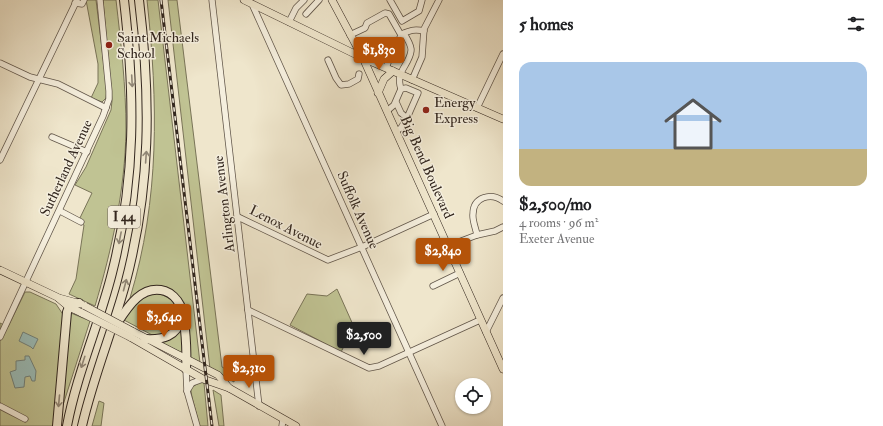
<!DOCTYPE html>
<html lang="en">
<head>
<meta charset="utf-8">
<style>
	:root { --surface:#fff; --page:#f2f2f2; --text:#202124; --muted:#757577; --line:#e0e0e0; --accent:#b45309 }
	body { margin:0; font-family:"IM FELL Double Pica",serif; background:var(--page); color:var(--text); height:100vh; display:flex; flex-direction:column; font-size:15px; white-space:nowrap }
	* { box-sizing:border-box; margin:0 }
	p { font-size:13px; color:var(--muted) }
	.icon { flex:none; width:22px; height:22px; fill:none; stroke:currentColor; stroke-width:2; stroke-linecap:round; stroke-linejoin:round }
	.map { position:relative; flex:1; overflow:hidden }
	.side { display:flex; flex-direction:column; background:var(--surface); width:380px }
	.side>* { flex:none }
	.controls { position:absolute; left:455px; top:378px; display:grid; gap:8px }
	.controls a { display:grid; place-items:center; width:36px; height:36px; border-radius:50%; background:var(--surface); box-shadow:0 1px 3px #0004; font-size:20px }
	.price { position:absolute; translate:-50% -34px; padding:0 9px; border-radius:4px; background:var(--accent); color:#fff; font-size:13px; line-height:26px; filter:drop-shadow(0 1px 2px #0008) }
	.price::after { content:''; position:absolute; left:50%; top:24px; width:12px; height:9px; margin-left:-6px; background:inherit; clip-path:polygon(0 0,100% 0,50% 100%) }
	.price.selected { background:#222; color:#fff }
	ul { padding:0; list-style:none }
	li { display:grid; align-content:center; gap:8px; height:212px; padding:0 16px }
	li+li { border-top:1px solid var(--line) }
	li span { display:grid; place-items:center; height:124px; border-radius:12px; color:#555 }
	li>.icon { margin-inline-start:auto }
	span .icon { width:72px; height:72px; fill:#fffc; stroke-width:1 }
	li b { font-size:17px }
	h2 { display:flex; justify-content:space-between; align-items:center; height:48px; padding:0 16px; font-size:17px }
	main { display:flex; flex:1; min-height:0 }
	.map>svg:first-child { display:block }
	.green { fill:#c0c393; stroke:#797458 }
	.water { fill:#9abebb; stroke:#70817c }
	.lines { fill:none; stroke-linecap:round; stroke-linejoin:round }
	.minor-casing { stroke:#61564a; stroke-width:7 }
	.major-casing { stroke:#32261e; stroke-width:8 }
	.highway-casing { stroke:#32261e; stroke-width:10 }
	.minor { stroke:#f5efde; stroke-width:5.5 }
	.major { stroke:#efe6cc; stroke-width:7 }
	.highway { stroke:#efe6cc; stroke-width:8 }
	.rail-casing { stroke:#32261e; stroke-width:3 }
	.rail { stroke:#f5efde; stroke-width:1.5; stroke-dasharray:4.5; stroke-linecap:butt }
	.major-bridge-casing { stroke:#32261e; stroke-width:8; stroke-linecap:butt }
	.major-bridge { stroke:#efe6cc; stroke-width:7 }
	.oneway { stroke:#908675 }
	.poi-dot { fill:#8f2418; stroke:#f5efde; stroke-width:1.5 }
	.labels { text-anchor:middle; dominant-baseline:central; stroke-width:3; stroke-linejoin:round; paint-order:stroke }
	.shield { fill:#f5efde; stroke:#6c6258; stroke-width:1 }
	.shield-label { font-size:13px; font-weight:bold; fill:#32261e }
	.poi-label { font-size:14px; fill:#32261e; stroke:#f5efde; text-anchor:start }
	.street-label { font-size:14px; fill:#32261e; stroke:#f5efde }
</style>
</head>
<body>
<main>
<div class="map">
<svg width="503" height="426" viewBox="0 0 503 426">
	<rect width="100%" height="100%" fill="#efe6cc"/>
	<filter id="stains"><feTurbulence type="fractalNoise" baseFrequency=".005" numOctaves="4"/><feColorMatrix values="0 0 0 0 .2 0 0 0 0 .09 0 0 0 0 .02 0 0 0 .5 -.17"/></filter>
	<radialGradient id="worn" r=".72"><stop offset=".6" stop-color="#630" stop-opacity="0"/><stop offset="1" stop-color="#630" stop-opacity=".3"/></radialGradient>
	<g class="green">
		<polygon points="86,0 96,0 107,90 106,98 102,102 91,98 98,83 98,64"/>
		<path d="M103,0H116C121,43 126,87 126,130C125,190 112,249 95,306L69,294L76,279L84,225L78,222L92,193L75,185L86,167L111,110L112,101Z"/>
		<path d="M147,0H158L200,363L189,357L184,309L171,291L130,298C160,199 158,102 147,0Z"/>
		<polygon points="168,0 177,0 222,367 235,374 234,382 210,369"/>
		<polygon points="337,289 354,327 341,352 290,325 307,294 327,296"/>
		<polygon points="25,292 30,292 56,304 64,316 55,426 0,426 0,323 8,327"/>
		<path d="M154,293C167,294 185,306 178,322C177,326 173,330 171,333L154,336L124,320C130,306 139,299 154,293Z"/>
		<polygon points="71,313 90,321 63,405 61,405 69,315"/>
		<polygon points="181,327 184,355 159,342 171,339"/>
		<path d="M200,382L204,383L208,426H199C198,417 190,394 191,388Z"/>
		<polygon points="213,390 221,395 224,426 219,426"/>
		<polygon points="99,401 104,403 101,426 92,426"/>
	</g>
	<g class="water">
		<polygon points="23,332 38,339 33,349 31,347 19,341"/>
		<polygon points="25,356 29,356 36,371 35,381 32,381 30,376 25,377 24,387 15,388 10,372 16,370 16,361 25,360"/>
	</g>
	<g class="lines">
		<g class="minor-casing">
			<g id="minor">
				<polyline points="212,0 259,406"/>
				<polyline points="390,0 402,21 419,11 422,0"/>
				<polyline points="75,3 82,4 84,0"/>
				<polyline points="252,4 442,426"/>
				<polyline points="306,14 319,0"/>
				<polyline points="289,22 296,8 304,0"/>
				<polyline points="350,35 365,28 367,23 385,13 389,14 401,35"/>
				<path d="M378,47L385,49L399,40L401,35C409,30 415,29 424,31"/>
				<polyline points="328,60 336,78 341,85 349,84 358,79 359,74"/>
				<polyline points="0,63 30,77 58,84 106,108"/>
				<polyline points="386,68 393,49 392,44"/>
				<polyline points="412,80 422,57 424,29 439,0"/>
				<path d="M401,89C395,71 409,66 411,51C412,45 406,38 404,33"/>
				<polyline points="477,108 503,54"/>
				<polyline points="387,111 394,105 401,89 406,88 418,93 407,118 401,113 396,102"/>
				<polyline points="396,131 401,128 407,118"/>
				<polyline points="52,137 87,152"/>
				<polyline points="0,160 77,0"/>
				<path d="M503,201C491,192 473,197 473,214C472,220 476,229 477,235L495,231L503,227"/>
				<polyline points="60,211 81,222"/>
				<polyline points="238,217 328,260 362,247 434,214"/>
				<polyline points="448,246 477,235"/>
				<polyline points="433,286 460,273"/>
				<polyline points="248,310 369,368 379,366 480,320"/>
				<polyline points="486,332 503,298"/>
				<polyline points="0,337 103,116 109,99 109,91 100,0"/>
				<polyline points="186,369 187,391 197,426"/>
				<polyline points="187,391 192,383 203,379"/>
				<polyline points="0,406 25,419"/>
				<polyline points="282,426 283,419"/>
			</g>
		</g>
		<g class="major-casing">
			<g id="major">
				<polyline points="244,0 363,58 503,119"/>
				<polyline points="332,0 363,58 503,369"/>
				<polyline points="378,93 384,79 393,71"/>
				<polyline points="0,270 57,297 69,307 82,313"/>
				<polyline points="59,298 81,304"/>
				<polyline points="132,331 218,375 229,388"/>
				<polyline points="130,337 203,379 229,388 296,426"/>
			</g>
		</g>
		<g class="highway-casing">
			<g id="highway">
				<path d="M116,325C127,308 141,284 165,291C171,293 177,299 180,305C186,319 187,354 186,369"/>
				<path d="M145,339C163,340 176,337 182,318"/>
				<polyline points="57,426 67,312 69,307 79,303"/>
				<path d="M67,426C77,373 99,325 112,273C136,179 135,95 124,0"/>
				<path d="M82,426C93,378 112,332 125,285C151,187 151,100 139,0"/>
			</g>
		</g>
		<use href="#minor" class="minor"/>
		<use href="#major" class="major"/>
		<use href="#highway" class="highway"/>
		<g class="rail-casing">
			<polyline id="rail" points="161,0 212,426"/>
		</g>
		<use href="#rail" class="rail"/>
		<g class="major-bridge-casing">
			<g id="major-bridge">
				<polyline points="85,306 132,331"/>
				<polyline points="82,313 130,337"/>
			</g>
		</g>
		<use href="#major-bridge" class="major-bridge"/>
	</g>
	<defs><path id="oneway-shaft" d="M-6 0H5M1.5-3L5.5 0L1.5 3" fill="none" stroke-width="1.6" stroke-linecap="round" stroke-linejoin="round"/></defs>
	<g class="oneway">
		<use href="#oneway-shaft" transform="translate(132 81) rotate(87)"/>
		<use href="#oneway-shaft" transform="translate(146 157) rotate(-86)"/>
		<use href="#oneway-shaft" transform="translate(120 238) rotate(101)"/>
		<use href="#oneway-shaft" transform="translate(125 285) rotate(-75)"/>
		<use href="#oneway-shaft" transform="translate(83 362) rotate(108)"/>
		<use href="#oneway-shaft" transform="translate(59 401) rotate(95)"/>
	</g>
	<g class="poi-dot">
		<circle cx="109" cy="45" r="4"/>
		<circle cx="426" cy="110" r="4"/>
	</g>
	<g class="labels">
		<rect class="shield" x="108" y="206" width="32" height="22" rx="3"/>
		<g class="shield-label">
			<text x="124" y="217">I 44</text>
		</g>
		<g class="poi-label">
			<text x="117" y="37">Saint Michaels<tspan x="117" dy="16">School</tspan></text>
			<text x="434" y="102">Energy<tspan x="434" dy="16">Express</tspan></text>
		</g>
		<g class="street-label">
			<text transform="translate(427 167) rotate(66)">Big Bend Boulevard</text>
			<text transform="translate(66 168) rotate(-65)">Sutherland Avenue</text>
			<text transform="translate(224 204) rotate(-97)">Arlington Avenue</text>
			<text transform="translate(358 210) rotate(66)">Suffolk Avenue</text>
			<text transform="translate(286 227) rotate(27)">Lenox Avenue</text>
		</g>
	</g>
	<rect width="100%" height="100%" filter="url(#stains)"/>
	<rect width="100%" height="100%" fill="url(#worn)"/>
</svg>
<div class="controls">
<a><svg class="icon" aria-label="locate" viewBox="0 0 24 24"><circle cx="12" cy="12" r="6"/><path d="M12 2v4M12 18v4M2 12h4M18 12h4"/></svg></a>
</div>
<b class="price" style="left:379px;top:71px">$1,830</b>
<b class="price" style="left:443px;top:272px">$2,840</b>
<b class="price" style="left:164px;top:338px">$3,640</b>
<b class="price selected" style="left:364px;top:356px">$2,500</b>
<b class="price" style="left:249px;top:389px">$2,310</b>
</div>
<section class="side">
<h2>5 homes<svg class="icon" aria-label="filters" viewBox="0 0 24 24"><path d="M4 7h16M4 17h16"/><circle cx="9" cy="7" r="2"/><circle cx="15" cy="17" r="2"/></svg></h2>
<ul>
<li><span style="background:linear-gradient(#a9c7e8 70%,#c2b280 0)"><svg class="icon" aria-label="home" viewBox="0 0 24 24"><path d="M3 11l9-7 9 7M6 9v11h12V9"/></svg></span><div><b>$2,500/mo</b><p>4 rooms · 96 m²</p><p>Exeter Avenue</p></div></li>
</ul>
</section>
</main>
</body>
</html>
